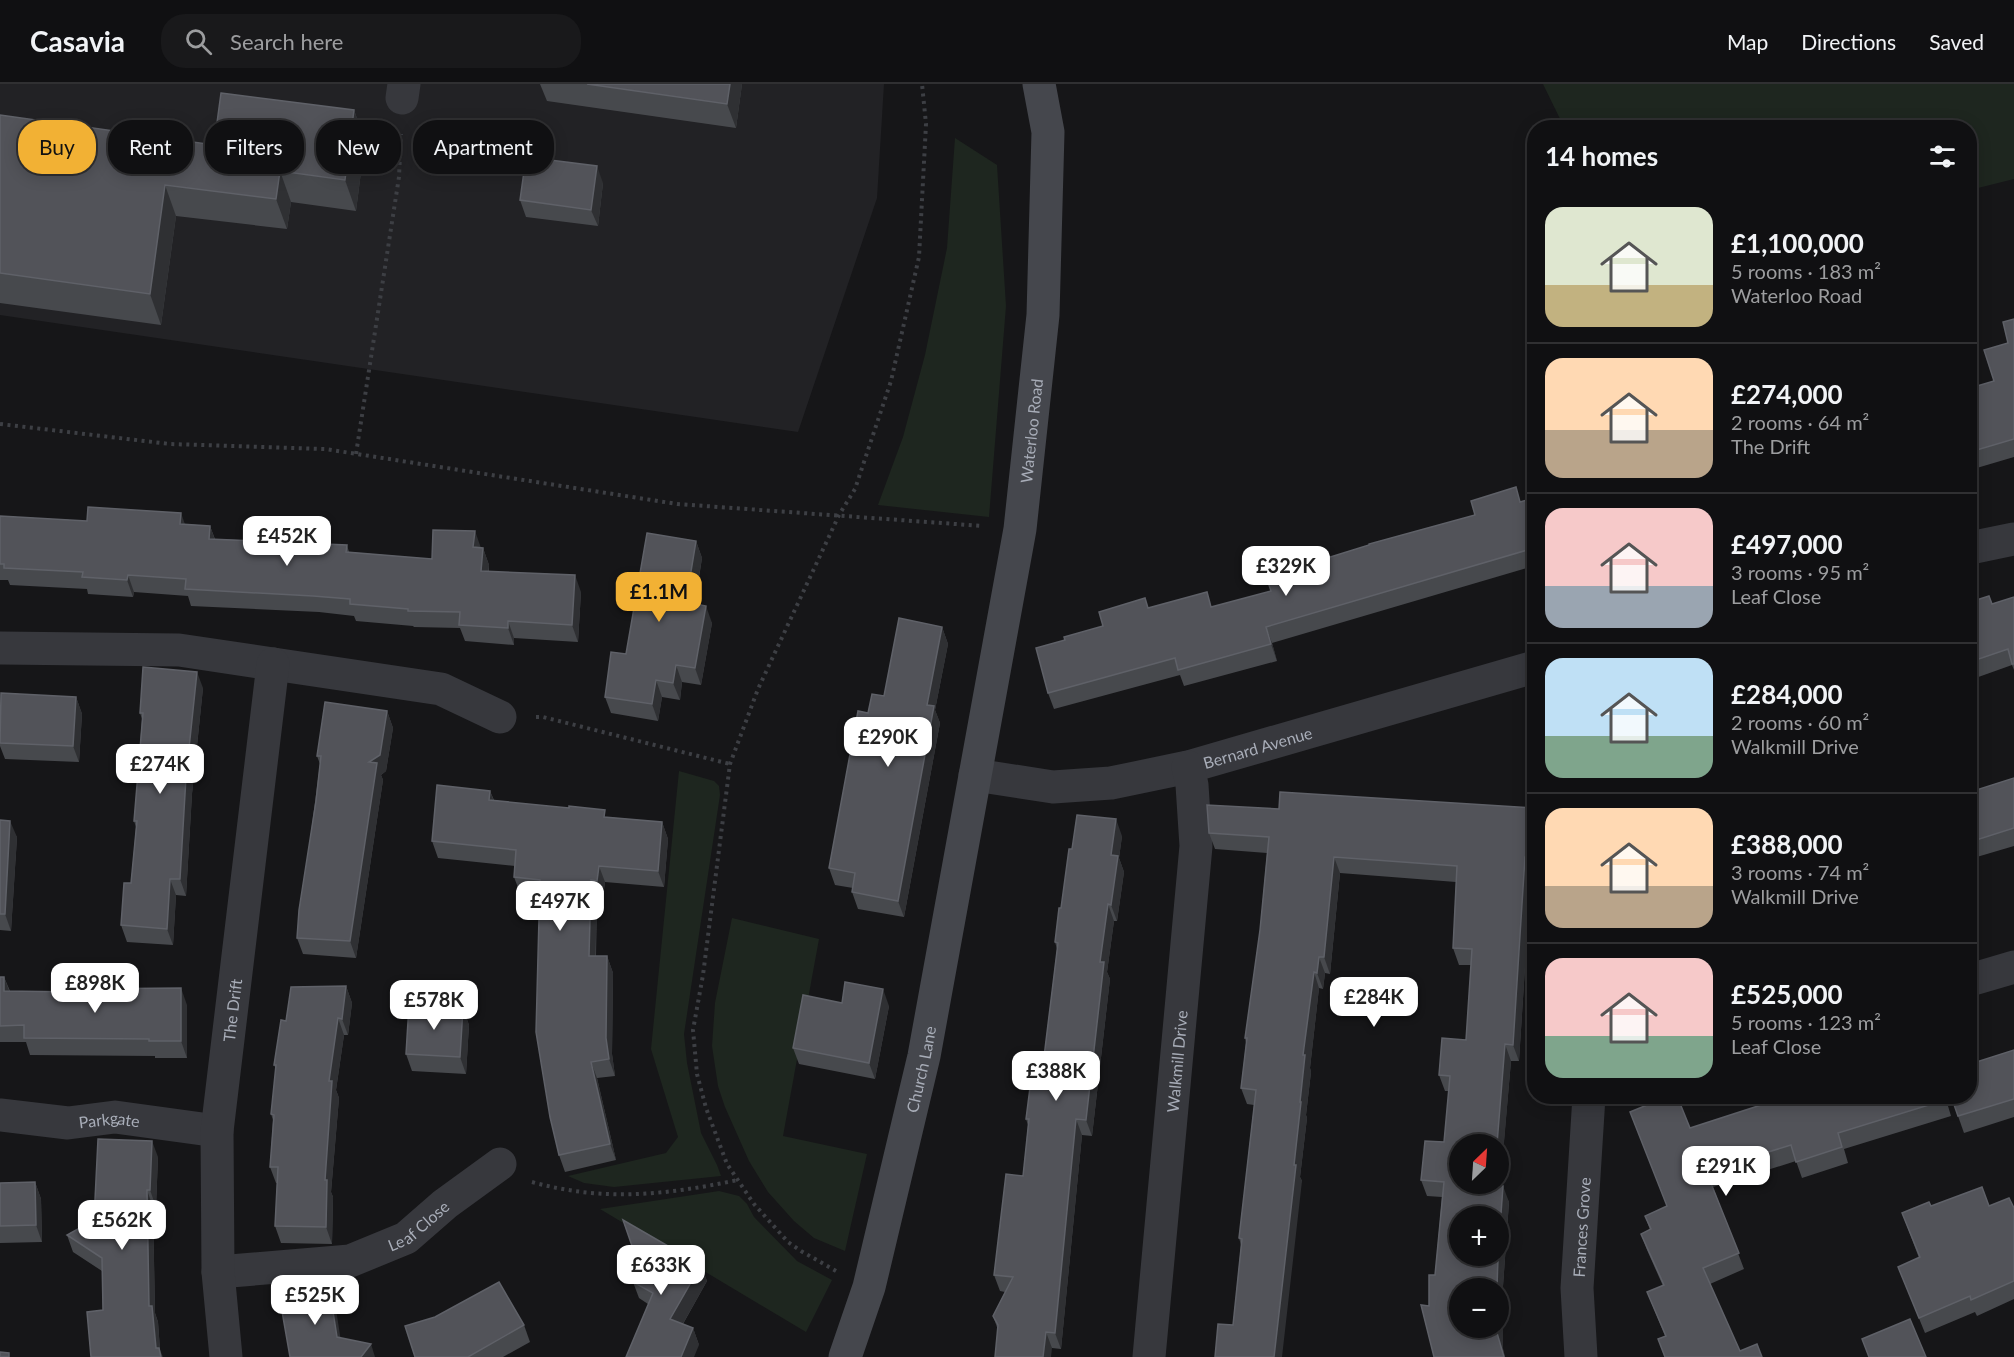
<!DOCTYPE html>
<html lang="en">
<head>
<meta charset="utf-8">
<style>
	:root { --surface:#101012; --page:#19191b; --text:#f1f3f6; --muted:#9c9d9f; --line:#303032; --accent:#f2b134 }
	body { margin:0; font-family:Lato,sans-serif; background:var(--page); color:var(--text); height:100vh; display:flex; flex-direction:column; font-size:22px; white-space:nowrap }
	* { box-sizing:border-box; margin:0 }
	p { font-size:20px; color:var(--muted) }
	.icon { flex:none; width:33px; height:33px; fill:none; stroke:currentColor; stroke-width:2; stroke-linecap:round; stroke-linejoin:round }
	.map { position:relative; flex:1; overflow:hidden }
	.sheet { position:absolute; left:1527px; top:36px; width:450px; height:984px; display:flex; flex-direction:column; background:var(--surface); border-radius:24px; box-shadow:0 3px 15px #0003,0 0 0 2px var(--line) }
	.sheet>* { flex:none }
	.hud { position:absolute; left:18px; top:36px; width:570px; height:54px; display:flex; gap:12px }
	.needle { width:39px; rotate:25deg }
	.buttons { position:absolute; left:1449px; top:1050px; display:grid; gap:12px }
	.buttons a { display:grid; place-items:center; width:60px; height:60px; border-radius:50%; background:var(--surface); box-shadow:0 3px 15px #0003,0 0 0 2px var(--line); font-size:30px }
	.price { position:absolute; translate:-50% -51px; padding:0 14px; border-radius:12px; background:#fff; color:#222; font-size:20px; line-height:39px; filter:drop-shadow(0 2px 3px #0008) }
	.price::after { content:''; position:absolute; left:50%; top:36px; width:18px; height:14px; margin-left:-9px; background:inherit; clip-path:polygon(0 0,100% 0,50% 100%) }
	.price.selected { background:var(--accent); color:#111 }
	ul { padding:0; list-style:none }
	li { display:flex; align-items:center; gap:18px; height:150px; padding:0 18px }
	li+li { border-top:2px solid var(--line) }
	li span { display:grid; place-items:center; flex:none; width:168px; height:120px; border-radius:18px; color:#555 }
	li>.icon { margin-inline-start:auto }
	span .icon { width:72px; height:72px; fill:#fffc; stroke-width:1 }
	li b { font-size:26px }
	h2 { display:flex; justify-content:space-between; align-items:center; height:72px; padding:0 18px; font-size:26px }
	.chip { padding:0 21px; border-radius:24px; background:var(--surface); box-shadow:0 3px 15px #0003,0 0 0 2px var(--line); font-size:21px; line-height:54px }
	.chip.selected { background:var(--accent); color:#111 }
	header { display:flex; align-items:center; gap:36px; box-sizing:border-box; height:84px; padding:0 30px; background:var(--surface); border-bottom:2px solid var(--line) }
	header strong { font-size:28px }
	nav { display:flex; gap:33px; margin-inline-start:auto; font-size:21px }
	.search { width:420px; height:54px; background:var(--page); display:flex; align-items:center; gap:15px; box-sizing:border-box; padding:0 21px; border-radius:24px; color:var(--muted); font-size:22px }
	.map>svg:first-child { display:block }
	.built { fill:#222225 }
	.green { fill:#1e261f }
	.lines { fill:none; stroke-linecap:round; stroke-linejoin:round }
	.path { stroke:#3d3f44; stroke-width:4; stroke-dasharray:3 4.5; stroke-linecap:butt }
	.street { stroke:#37383d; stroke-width:33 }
	.secondary { stroke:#45474d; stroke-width:33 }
	.wall { fill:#47494d }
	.shaded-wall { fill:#2f3033 }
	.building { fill:#525359; stroke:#5f6168; stroke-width:1.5 }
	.labels { text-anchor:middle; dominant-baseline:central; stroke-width:6; stroke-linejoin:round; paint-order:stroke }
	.street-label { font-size:16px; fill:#a8adb8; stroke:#111113 }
</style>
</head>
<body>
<header>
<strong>Casavia</strong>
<div class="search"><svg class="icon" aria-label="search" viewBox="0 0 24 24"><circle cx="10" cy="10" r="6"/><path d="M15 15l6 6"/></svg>Search here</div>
<nav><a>Map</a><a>Directions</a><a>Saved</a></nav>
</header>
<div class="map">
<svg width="2014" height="1273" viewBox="0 0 2014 1273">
	<rect width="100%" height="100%" fill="#161618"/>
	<polygon class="built" points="0,0 884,0 877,114 798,348 0,231"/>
	<g class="green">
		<polygon points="1543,0 2014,0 2014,95 1970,106 1970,44 1564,43"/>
		<polygon points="955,54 997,81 1006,222 989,433 878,421 903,353 925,271 947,164"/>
		<polygon points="679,687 714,697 719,702 720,711 684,950 687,979 701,1049 717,1081 721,1092 614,1103 584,1099 568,1092 666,1069 678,1053 651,965"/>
		<polygon points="732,834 819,855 783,1052 867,1070 845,1167 814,1154 794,1137 768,1108 749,1077 725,1023 718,1002 712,962 715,919"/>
		<polygon points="719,1107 739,1112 747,1120 754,1133 797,1177 832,1196 806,1248 600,1125"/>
	</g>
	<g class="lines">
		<g class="path">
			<polyline points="0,340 170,360 325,365 677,420 983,442"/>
			<polyline points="356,370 399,93 401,50"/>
			<polyline points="536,633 543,633 730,680"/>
			<path d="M532,1098C604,1118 665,1111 738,1096"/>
			<polyline points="836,1187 801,1167 788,1158 754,1120 727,1080 706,1024 697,990 693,946 703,891 730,680 758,605 839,431 855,405 891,297 919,173 926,40 922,0"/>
		</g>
		<g class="street">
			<polyline points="402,14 404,0"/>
			<polyline points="1970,464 2014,455"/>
			<polyline points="0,564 179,566 441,605 500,633"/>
			<path id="s1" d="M975,691L1053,703L1111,699L1188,683L1534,583"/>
			<polyline points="1970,896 2014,883"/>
			<path id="s2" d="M0,1031L68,1039L115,1033L217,1047"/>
			<path id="s3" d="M218,1188L350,1177L406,1154L445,1120L500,1080"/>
			<path id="s4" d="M226,1273L218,1188L217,1047L273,580"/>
			<path id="s5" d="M1149,1273L1196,762L1192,701L1188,683"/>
			<path id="s6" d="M1581,1273L1577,1204L1589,1012"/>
		</g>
		<path class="secondary" id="s7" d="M845,1273L869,1203L924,972L1020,445L1043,231L1048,48L1039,0"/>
	</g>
	<g class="wall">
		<polygon points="540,0 742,0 736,44 547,17"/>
		<polygon points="354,26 365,57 356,127 291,118 287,145 176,132 161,241 0,219 0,31 214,61"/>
		<polygon points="603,99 598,142 526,133 520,116"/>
		<polygon points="2014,235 2014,373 1970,386 1970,304 1994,297 2008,259"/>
		<polygon points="1534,414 1534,482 1272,559 1277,577 1184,602 1180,591 1054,625 1048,609 1065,556 1103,542 1148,524 1212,523 1271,507 1311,479"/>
		<polygon points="0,431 0,432 87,437 185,440 210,442 215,455 347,461 349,468 432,475 483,464 489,481 489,488 581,508 578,558 514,554 514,561 465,557 460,544 414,543 413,542 356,537 354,532 319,528 191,522 188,512 134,508 133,513 88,510 87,505 10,501 8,496 0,496"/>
		<polygon points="696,457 702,474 695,520 712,539 701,601 682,598 680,616 662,613 658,637 611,629 605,613 626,570"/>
		<polygon points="2014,513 2014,586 2012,581 1970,596 1970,518 1992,520"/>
		<polygon points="942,543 948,560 935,626 940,639 904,833 858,825 852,808 853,804 835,801 829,784 884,612"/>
		<polygon points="203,604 192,710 186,812 176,811 173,861 127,858 121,841 131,799 136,743 134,737 142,635 140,629"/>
		<polygon points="76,613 82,630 79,678 5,675 0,662 0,630"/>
		<polygon points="387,627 393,644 386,687 381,691 383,696 356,874 303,870 297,854 320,680 317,672"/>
		<polygon points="2014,694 2014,762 1970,775 1970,708"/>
		<polygon points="490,707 494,716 607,733 662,738 668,755 664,803 605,798 603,813 597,813 596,872 607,872 613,889 612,970 615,992 597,994 616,1076 565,1088 559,1071 540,812 520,809 514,793 515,782 438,774 432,757"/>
		<polygon points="1279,725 1534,727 1534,790 1531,790 1519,977 1511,977 1500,1102 1509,1118 1503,1202 1503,1265 1505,1273 1434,1273 1429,1222 1435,1191 1442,1113 1427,1112 1421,1096 1444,1058 1449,1007 1445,1007 1439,991 1466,956 1471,881 1459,881 1453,864 1456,798 1340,789 1330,890 1325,889 1323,905 1319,904 1310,984 1311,988 1306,1031 1307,1034 1300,1093 1302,1097 1233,1241 1241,1161 1239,1154 1254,1021 1247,1020 1241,1004 1246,959 1245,954 1260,846 1267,769 1215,765 1209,749"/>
		<polygon points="0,736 17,753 11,847 0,846"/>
		<polygon points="1122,752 1119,774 1124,788 1117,837 1114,837 1107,888 1110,895 1092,1052 1082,1051 1061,1265 1052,1264 998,1246 993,1232 1005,1208 1000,1207 994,1191 1023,1092 1028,1041 1026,1035 1043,981 1057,865 1055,858 1072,765"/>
		<polygon points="0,893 4,893 10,907 187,921 187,974 155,974 155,972 30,971 26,958 0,958"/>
		<polygon points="346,902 352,919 348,951 344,951 336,1006 339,1014 331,1108 333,1113 332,1160 281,1159 275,1142 277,1099 276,1099 270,1083 273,1036 271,1030 276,985 274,981 286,937"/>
		<polygon points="842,919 889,922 875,995 799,980 793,964"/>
		<polygon points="463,924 469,941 466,990 412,987 406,970"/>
		<polygon points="2014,966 2014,1033 1964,1049 1958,1032"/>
		<polygon points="1945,1012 1951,1032 1844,1065 1848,1079 1802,1094 1796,1077 1713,1103 1744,1185 1710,1200 1740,1267 1762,1273 1665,1252 1647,1208 1663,1202 1647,1166 1641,1150 1650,1146 1645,1132 1667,1123 1690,1044"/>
		<polygon points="158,1073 156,1123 153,1123 155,1229 158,1238 160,1266 103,1226 102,1187 73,1168 67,1151 94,1136"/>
		<polygon points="35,1098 41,1115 42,1158 0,1159 0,1099"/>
		<polygon points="1931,1122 1989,1122 2014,1124 2014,1215 1977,1232 1975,1228 1925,1249 1898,1183 1919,1174 1902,1129"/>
		<polygon points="701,1181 707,1197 683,1240 693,1244 699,1261 648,1220 639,1214 633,1198"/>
		<polygon points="524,1241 530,1258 503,1273 415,1273"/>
	</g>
	<g class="shaded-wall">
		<polygon points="730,0 742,0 736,44 727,20"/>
		<polygon points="354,26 365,57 356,127 345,96"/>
		<polygon points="597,82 603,99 598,142 591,126"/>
		<polygon points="280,87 291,118 287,145 276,115"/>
		<polygon points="165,101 176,132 161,241 150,210"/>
		<polygon points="181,429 187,446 180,440"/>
		<polygon points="210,442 216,459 209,455"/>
		<polygon points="475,447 481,464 473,463"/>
		<polygon points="696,457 702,474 692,535 686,518"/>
		<polygon points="483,464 489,481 487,504 481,487"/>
		<polygon points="128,491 134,508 133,513 127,496"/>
		<polygon points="575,491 581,508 578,558 572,541"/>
		<polygon points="706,522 712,539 701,601 695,584"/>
		<polygon points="508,537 514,554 514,561 508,544"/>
		<polygon points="942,543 948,560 935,626 940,639 904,833 898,817 927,621"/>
		<polygon points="1266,543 1272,559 1277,577 1271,560"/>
		<polygon points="676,581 682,598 680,616 673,599"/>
		<polygon points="197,588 203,604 192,710 186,812 180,795 186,693"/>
		<polygon points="656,596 662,613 658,637 652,620"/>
		<polygon points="76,613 82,630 79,678 73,662"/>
		<polygon points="387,627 393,644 386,687 381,691 383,696 356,874 350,857 369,678"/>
		<polygon points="490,707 496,723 489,716"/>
		<polygon points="1533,724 1534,727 1534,788 1529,773"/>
		<polygon points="1116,735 1122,752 1119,774 1124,788 1117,837 1111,821 1111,771"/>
		<polygon points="10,737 17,753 11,847 5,830"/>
		<polygon points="662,738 668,755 664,803 658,787"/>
		<polygon points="1334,773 1340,789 1330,890 1324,873"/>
		<polygon points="1525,773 1531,790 1519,977 1513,961"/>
		<polygon points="599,782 605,798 603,813 597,797"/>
		<polygon points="170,795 176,811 173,861 167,845"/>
		<polygon points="591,796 597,813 595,888 589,872"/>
		<polygon points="1108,820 1114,837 1107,888 1110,895 1092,1052 1086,1036 1100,878"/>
		<polygon points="607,872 613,889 612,970 615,992 609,975 606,954"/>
		<polygon points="1319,873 1325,889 1323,905 1317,889"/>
		<polygon points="1314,888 1319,904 1310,984 1311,988 1306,1031 1307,1034 1300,1093 1302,1097 1282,1273 1274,1273 1294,1081 1303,971"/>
		<polygon points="4,893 10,909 4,907"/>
		<polygon points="346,902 352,919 348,951 342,935"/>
		<polygon points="181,904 187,921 187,974 181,957"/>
		<polygon points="883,905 889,922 875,995 869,979"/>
		<polygon points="463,924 469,941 466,990 460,973"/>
		<polygon points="338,934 344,951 336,1006 339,1014 331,1108 333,1113 332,1160 326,1143 325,1096 329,997"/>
		<polygon points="1505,960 1511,977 1499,1117 1493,1100 1498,1100 1498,1060 1497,1060"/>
		<polygon points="591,978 597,994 616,1076 610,1060"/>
		<polygon points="1076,1035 1082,1051 1061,1265 1055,1249"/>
		<polygon points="152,1057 158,1073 156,1123 150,1106"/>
		<polygon points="35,1098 41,1115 42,1158 36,1141"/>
		<polygon points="1503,1102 1509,1118 1503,1202 1503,1265 1505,1273 1504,1273 1497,1249 1497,1244 1498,1244 1498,1186"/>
		<polygon points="147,1106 153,1123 155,1229 158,1238 160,1266 163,1273 159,1273 156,1264 149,1222"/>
		<polygon points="701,1181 707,1197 676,1252 670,1235"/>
		<polygon points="329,1202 335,1219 343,1270 337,1253"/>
		<polygon points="693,1244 699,1261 694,1273 681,1273"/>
		<polygon points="1046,1248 1052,1264 1051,1273 1043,1273"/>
		<polygon points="371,1260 375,1273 361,1273"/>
	</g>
	<g class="building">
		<polygon points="587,0 730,0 727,20"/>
		<polygon points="221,9 354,26 345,96 280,87 276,115 165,101 150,210 0,189 0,31 214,61"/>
		<polygon points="526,73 597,82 591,126 520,116"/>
		<polygon points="2014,235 2014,355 1970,368 1970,304 1994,297 1984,266 2008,259 2003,238"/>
		<polygon points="1516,403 1520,418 1534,414 1534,464 1266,543 1271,560 1178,586 1175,574 1048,609 1036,564 1065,556 1064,553 1103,542 1099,528 1145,514 1148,524 1207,508 1211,523 1271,507 1266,492 1311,479 1369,461 1369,460 1475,431 1471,417"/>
		<polygon points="88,423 181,429 180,440 210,442 209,455 347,461 346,468 432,475 433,446 475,447 473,463 483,464 481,487 575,491 572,541 508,537 508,544 459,541 460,528 408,527 408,525 350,520 350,515 313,512 185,505 186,495 128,491 127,496 82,493 83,488 4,484 4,480 0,480 0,432 87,437"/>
		<polygon points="647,449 696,457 686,518 706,522 695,584 676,581 673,599 656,596 652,620 605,613 611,568 626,570"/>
		<polygon points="1989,512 1992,520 2014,513 2014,580 2012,580 2008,565 1970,578 1970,518"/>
		<polygon points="899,534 942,543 927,621 934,622 898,817 852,808 855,789 829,784 858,627 868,629 872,610 884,612"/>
		<polygon points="143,583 197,588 186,693 180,795 170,795 167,845 121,841 124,799 131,799 137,737 134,737 143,629 140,629"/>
		<polygon points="1,609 76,613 73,662 0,659"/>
		<polygon points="325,618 387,627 380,671 369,678 377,679 350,857 297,854 299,826 316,717 321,672 317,672"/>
		<polygon points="2014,694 2014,744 1970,758 1970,708"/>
		<polygon points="437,701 490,707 489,716 569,724 569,722 605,726 604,733 662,738 658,787 599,782 597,797 591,796 589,872 607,872 606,954 609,975 591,978 610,1060 559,1071 550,1033 536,948 540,796 514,793 516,766 432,757"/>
		<polygon points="1280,708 1533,724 1529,773 1525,773 1513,961 1505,960 1497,1060 1460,1060 1460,1100 1493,1100 1493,1101 1503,1102 1498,1171 1498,1132 1460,1132 1460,1172 1498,1172 1497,1204 1460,1204 1460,1244 1497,1244 1497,1249 1504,1273 1434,1273 1421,1221 1429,1222 1429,1191 1435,1191 1444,1098 1421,1096 1425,1057 1444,1058 1450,992 1439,991 1442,954 1466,956 1472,865 1453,864 1457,782 1334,773 1324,873 1319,873 1317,889 1314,888 1303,971 1305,971 1300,1018 1301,1018 1294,1081 1296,1081 1274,1273 1215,1273 1218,1240 1233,1241 1242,1155 1239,1154 1256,1006 1241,1004 1247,954 1245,954 1260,846 1269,753 1209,749 1207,721 1279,725"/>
		<polygon points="1077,731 1116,735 1111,771 1118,772 1111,821 1108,820 1100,878 1104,878 1086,1036 1076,1035 1055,1249 1046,1248 1043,1273 995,1273 998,1241 993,1232 1013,1193 994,1191 1006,1090 1023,1092 1029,1035 1026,1035 1033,980 1043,981 1058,859 1055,858 1059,824 1061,824 1069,765 1072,765"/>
		<polygon points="0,736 10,737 5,830 0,830"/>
		<polygon points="0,893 4,893 4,907 77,908 77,905 181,904 181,957 149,957 149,955 24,954 24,941 0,942"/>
		<polygon points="845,898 883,905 869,979 793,964 803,911 842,919"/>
		<polygon points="346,902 342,935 338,934 329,997 332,997 325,1096 327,1096 326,1143 275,1142 278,1083 270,1083 274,1031 271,1030 276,981 274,981 281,936 286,937 291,903"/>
		<polygon points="409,921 463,924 460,973 406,970"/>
		<polygon points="2014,966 2014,1015 1958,1032 1951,1012 1970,1012 1970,980"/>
		<polygon points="1669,1012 1677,1012 1690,1044 1789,1012 1944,1012 1945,1016 1838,1049 1842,1063 1796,1078 1791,1061 1706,1087 1739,1169 1703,1184 1740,1267 1757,1260 1762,1273 1665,1273 1658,1255 1666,1252 1647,1208 1664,1201 1641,1150 1651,1145 1645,1132 1667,1122 1630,1028"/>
		<polygon points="98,1055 152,1057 150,1106 147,1106 149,1222 152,1222 156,1264 159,1264 161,1273 91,1273 87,1228 103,1226 102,1174 67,1151 94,1136"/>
		<polygon points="35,1098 36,1141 0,1142 0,1099"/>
		<polygon points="1982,1103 1989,1122 2009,1114 2014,1124 2014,1197 1971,1216 1970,1212 1919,1234 1898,1183 1920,1173 1902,1129 1929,1118 1931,1122"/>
		<polygon points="623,1136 701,1181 670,1235 693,1244 681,1273 626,1273 653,1209 633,1198 640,1185"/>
		<polygon points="499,1198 524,1241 468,1273 415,1273 405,1242 435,1233"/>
		<polygon points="329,1202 337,1253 371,1260 361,1273 290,1273 279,1210"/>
		<polygon points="1910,1235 1926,1273 1869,1273 1862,1255"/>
		<polygon points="0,1268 9,1269 9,1273 0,1273"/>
	</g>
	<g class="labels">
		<g class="street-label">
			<text stroke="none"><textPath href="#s7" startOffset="946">Waterloo Road</textPath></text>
			<text stroke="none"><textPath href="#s1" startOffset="288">Bernard Avenue</textPath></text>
			<text stroke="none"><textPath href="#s4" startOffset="348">The Drift</textPath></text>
			<text stroke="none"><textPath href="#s5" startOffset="297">Walkmill Drive</textPath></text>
			<text stroke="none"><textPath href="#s7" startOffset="298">Church Lane</textPath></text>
			<text stroke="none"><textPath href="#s2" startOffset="110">Parkgate</textPath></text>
			<text stroke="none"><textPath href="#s3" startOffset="210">Leaf Close</textPath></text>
			<text stroke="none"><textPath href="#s6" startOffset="130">Frances Grove</textPath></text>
		</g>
	</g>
</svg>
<div class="buttons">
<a><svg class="needle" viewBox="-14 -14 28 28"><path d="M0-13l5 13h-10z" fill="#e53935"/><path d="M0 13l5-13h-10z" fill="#9c9d9f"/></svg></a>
<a>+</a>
<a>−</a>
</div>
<b class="price" style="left:287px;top:483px">£452K</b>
<b class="price" style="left:1286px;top:513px">£329K</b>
<b class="price selected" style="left:659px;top:539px">£1.1M</b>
<b class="price" style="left:888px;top:684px">£290K</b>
<b class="price" style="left:160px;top:711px">£274K</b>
<b class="price" style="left:560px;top:848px">£497K</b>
<b class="price" style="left:95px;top:930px">£898K</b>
<b class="price" style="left:1374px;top:944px">£284K</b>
<b class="price" style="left:434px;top:947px">£578K</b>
<b class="price" style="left:1056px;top:1018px">£388K</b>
<b class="price" style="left:1726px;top:1113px">£291K</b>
<b class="price" style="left:122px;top:1167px">£562K</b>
<b class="price" style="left:661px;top:1212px">£633K</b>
<b class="price" style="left:315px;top:1242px">£525K</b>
<div class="hud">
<a class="chip selected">Buy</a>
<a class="chip">Rent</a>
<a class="chip">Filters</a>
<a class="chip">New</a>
<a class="chip">Apartment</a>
</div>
<section class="sheet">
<h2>14 homes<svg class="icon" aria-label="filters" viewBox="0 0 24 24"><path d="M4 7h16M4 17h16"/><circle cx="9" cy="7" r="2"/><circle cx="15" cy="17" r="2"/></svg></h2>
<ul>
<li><span style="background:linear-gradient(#dfe7d0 65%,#c2b280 0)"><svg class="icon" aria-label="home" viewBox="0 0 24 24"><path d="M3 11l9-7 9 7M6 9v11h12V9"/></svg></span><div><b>£1,100,000</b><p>5 rooms · 183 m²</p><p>Waterloo Road</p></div></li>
<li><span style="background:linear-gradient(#ffd9b3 60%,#b9a48a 0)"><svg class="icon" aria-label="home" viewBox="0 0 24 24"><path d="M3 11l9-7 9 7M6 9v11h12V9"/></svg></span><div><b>£274,000</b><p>2 rooms · 64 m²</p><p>The Drift</p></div></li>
<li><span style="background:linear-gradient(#f6c9c9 65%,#9aa5b1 0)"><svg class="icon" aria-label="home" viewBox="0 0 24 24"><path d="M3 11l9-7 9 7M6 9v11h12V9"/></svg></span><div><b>£497,000</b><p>3 rooms · 95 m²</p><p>Leaf Close</p></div></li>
<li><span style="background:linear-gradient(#bfe0f5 65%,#7fa58c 0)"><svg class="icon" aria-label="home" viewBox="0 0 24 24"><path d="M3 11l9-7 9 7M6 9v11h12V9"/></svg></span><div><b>£284,000</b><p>2 rooms · 60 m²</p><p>Walkmill Drive</p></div></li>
<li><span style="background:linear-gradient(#ffd9b3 65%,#b9a48a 0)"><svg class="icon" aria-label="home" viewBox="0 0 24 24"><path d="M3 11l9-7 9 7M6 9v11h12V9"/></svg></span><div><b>£388,000</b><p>3 rooms · 74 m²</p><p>Walkmill Drive</p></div></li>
<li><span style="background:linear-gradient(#f6c9c9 65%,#7fa58c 0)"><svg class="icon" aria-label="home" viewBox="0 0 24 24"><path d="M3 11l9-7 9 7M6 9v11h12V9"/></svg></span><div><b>£525,000</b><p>5 rooms · 123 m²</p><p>Leaf Close</p></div></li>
</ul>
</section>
</div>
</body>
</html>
